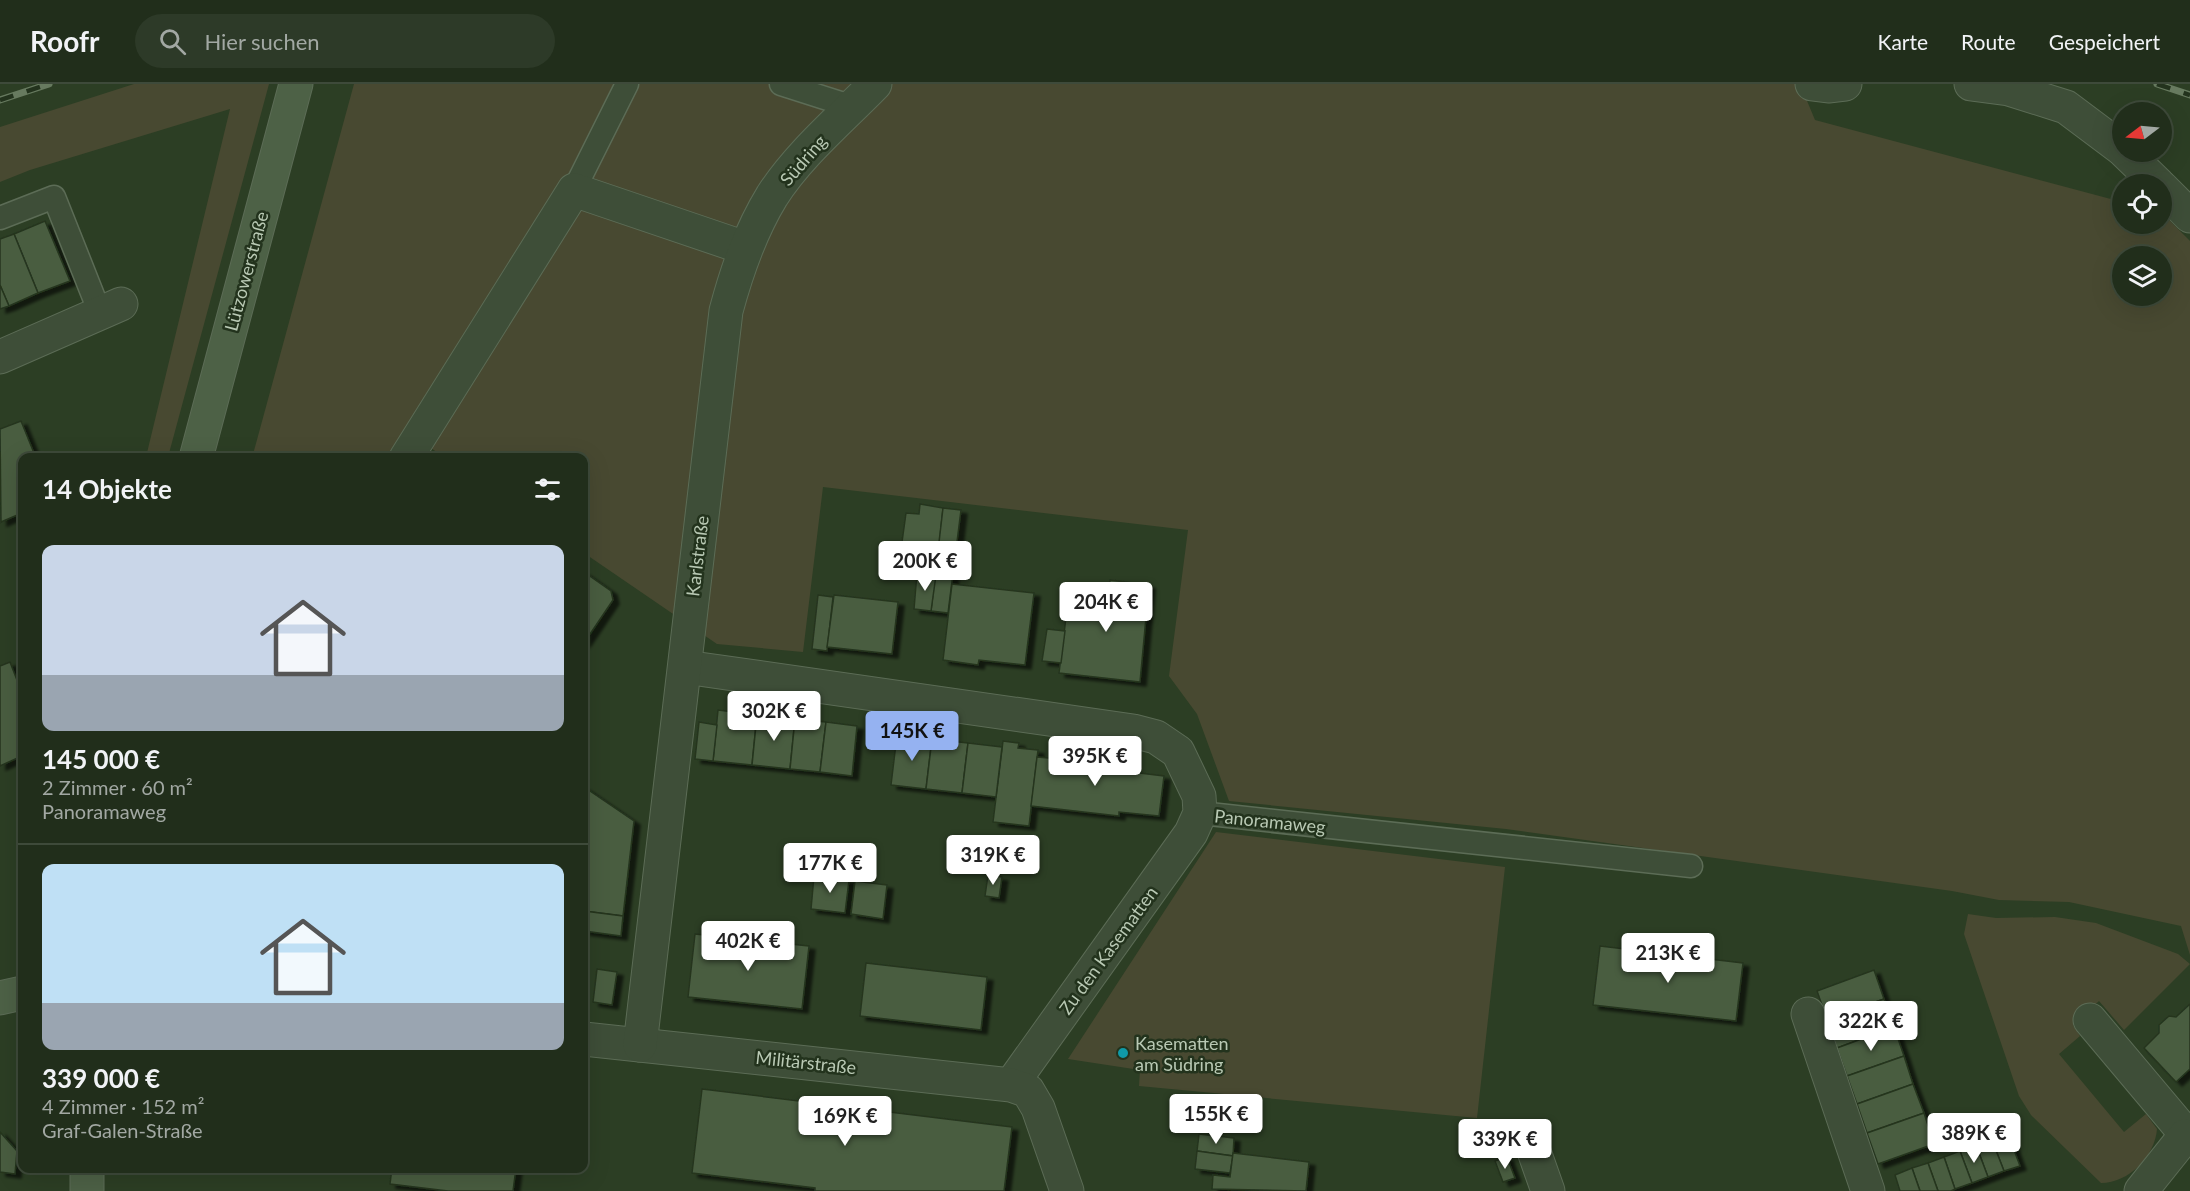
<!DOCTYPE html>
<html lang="de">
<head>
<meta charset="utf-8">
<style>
	:root { --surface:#212e1b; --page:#2d3a28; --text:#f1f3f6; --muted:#a2a8a3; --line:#3e4a3a; --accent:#95b2f1 }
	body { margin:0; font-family:Lato,sans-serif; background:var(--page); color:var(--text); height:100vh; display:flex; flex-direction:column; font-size:22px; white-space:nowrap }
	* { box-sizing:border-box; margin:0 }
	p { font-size:20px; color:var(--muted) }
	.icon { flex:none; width:33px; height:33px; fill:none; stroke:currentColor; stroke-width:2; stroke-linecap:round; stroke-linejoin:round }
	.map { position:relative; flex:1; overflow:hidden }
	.details { position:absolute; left:18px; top:369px; width:570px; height:720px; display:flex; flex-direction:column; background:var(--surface); border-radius:12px; box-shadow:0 6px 24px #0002,0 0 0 2px var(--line) }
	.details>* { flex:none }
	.needle { width:39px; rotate:254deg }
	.controls { position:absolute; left:2112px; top:18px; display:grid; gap:12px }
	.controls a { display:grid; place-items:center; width:60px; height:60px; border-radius:50%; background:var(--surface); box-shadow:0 6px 24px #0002,0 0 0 2px var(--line); font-size:30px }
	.price { position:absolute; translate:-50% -51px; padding:0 14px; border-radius:6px; background:#fff; color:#222; font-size:20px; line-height:39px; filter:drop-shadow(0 2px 3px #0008) }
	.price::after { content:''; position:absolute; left:50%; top:36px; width:18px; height:14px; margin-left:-9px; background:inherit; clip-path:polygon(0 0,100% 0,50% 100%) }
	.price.selected { background:var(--accent); color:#111 }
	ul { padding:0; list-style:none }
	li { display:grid; align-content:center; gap:12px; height:318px; padding:0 24px }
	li+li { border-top:2px solid var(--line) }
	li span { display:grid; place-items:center; height:186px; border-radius:12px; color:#555 }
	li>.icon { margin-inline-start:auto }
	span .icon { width:108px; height:108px; fill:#fffc; stroke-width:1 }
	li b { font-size:26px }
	h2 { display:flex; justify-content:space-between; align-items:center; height:72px; padding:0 24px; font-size:26px }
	header { display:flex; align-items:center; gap:36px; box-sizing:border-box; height:84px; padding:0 30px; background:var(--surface); border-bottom:2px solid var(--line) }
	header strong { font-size:28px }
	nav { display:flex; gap:33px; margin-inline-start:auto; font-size:21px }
	.search { width:420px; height:54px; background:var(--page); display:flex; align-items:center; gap:15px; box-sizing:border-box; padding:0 21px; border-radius:33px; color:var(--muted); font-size:22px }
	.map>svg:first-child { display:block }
	.green { fill:#484931; fill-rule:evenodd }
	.building { fill:#495d40; stroke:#25351f; stroke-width:1.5; filter:url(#shadow) }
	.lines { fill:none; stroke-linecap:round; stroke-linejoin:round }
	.lane-casing { stroke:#5c6c56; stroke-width:25 }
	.street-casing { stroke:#5c6c56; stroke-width:35 }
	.secondary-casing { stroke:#5c6c56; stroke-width:35 }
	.lane { stroke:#3e4e38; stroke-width:22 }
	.street { stroke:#3e4e38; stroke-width:33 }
	.secondary { stroke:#4d6146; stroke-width:33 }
	.rail-casing { stroke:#677a5f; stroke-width:7 }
	.rail { stroke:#23331d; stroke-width:4.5; stroke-dasharray:14; stroke-linecap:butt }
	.culture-dot { fill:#0f9aa8; stroke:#23331d; stroke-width:2 }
	.labels { text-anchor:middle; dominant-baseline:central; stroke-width:5; stroke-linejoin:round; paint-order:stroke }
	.street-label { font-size:18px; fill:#b9c9b4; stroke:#23331d }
	.poi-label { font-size:18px; fill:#b9c9b4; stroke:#23331d; text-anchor:start }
</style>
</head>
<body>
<header>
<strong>Roofr</strong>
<div class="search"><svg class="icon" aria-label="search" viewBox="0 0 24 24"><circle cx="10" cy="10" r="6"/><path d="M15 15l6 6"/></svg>Hier suchen</div>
<nav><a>Karte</a><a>Route</a><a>Gespeichert</a></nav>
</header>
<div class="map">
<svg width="2190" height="1107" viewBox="0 0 2190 1107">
	<defs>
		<filter id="shadow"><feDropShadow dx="6" dy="4" stdDeviation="1.5" flood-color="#0009"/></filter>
	</defs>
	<rect width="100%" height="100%" fill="#2c3e24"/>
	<g class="green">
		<polygon points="134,0 269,0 168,373 146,373 230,25 30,86 0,98 0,43"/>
		<path d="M354,0H1800L1815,36L2122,118V140H2162V129L2190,157V871L2181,842L2069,818L1999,816L1952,807L1506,745L1229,717L1197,630L1169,592L1188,446L823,403L803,568L717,560L584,469V374L444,373L428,362L392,373L252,374ZM2122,172H2162V212H2122Z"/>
		<polygon points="1216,748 1505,783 1477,1034 1139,1002 1140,986 1068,975"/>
		<path d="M1968,830L1996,834L2055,833L2096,839L2178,870L2190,880L2124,946L2099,917L2073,941L2080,952L2059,970L2124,1048L2146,1030L2157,1045C2155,1072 2129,1099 2101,1099L2031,1031L2019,1012L1964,850Z"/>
	</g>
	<g class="building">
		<polygon points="45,137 70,197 38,209 14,150"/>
		<polygon points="14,150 38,209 9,222 0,201 0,155"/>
		<polygon points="0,201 9,222 0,225"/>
		<polygon points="21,337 36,374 22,374 22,429 1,438 0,345"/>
		<polygon points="920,420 943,424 936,491 917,489 917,460 902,458 906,429 919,430"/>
		<polygon points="943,424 961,426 948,529 931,527"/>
		<polygon points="584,488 611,507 613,516 584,559"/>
		<polygon points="917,489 936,491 931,527 914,525"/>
		<polygon points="1110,496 1149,501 1140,598 1059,589 1069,510 1066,510 1067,503 1073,504 1073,509 1108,513"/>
		<polygon points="952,500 1034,509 1025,581 979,576 978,581 943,576"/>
		<polygon points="818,511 833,513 827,567 812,565"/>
		<polygon points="834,511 898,518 892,570 827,563"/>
		<polygon points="1047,545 1065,547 1061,579 1042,577"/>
		<polygon points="10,578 22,609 22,672 0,682 0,582"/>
		<polygon points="718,626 757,631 752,681 713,677"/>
		<polygon points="757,631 795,635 790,685 752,681"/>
		<polygon points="795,635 826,638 820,688 790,685"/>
		<polygon points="699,638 717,641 713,677 695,675"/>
		<polygon points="826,638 857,642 852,692 820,688"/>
		<polygon points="897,651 932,655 926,705 891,701"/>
		<polygon points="932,655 968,659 962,709 926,705"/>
		<polygon points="1003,657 1019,659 1018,664 1038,666 1029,742 993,738"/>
		<polygon points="968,659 1002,663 996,713 962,709"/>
		<polygon points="1072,664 1091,666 1089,679 1125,683 1124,687 1164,692 1159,732 1119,728 1119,732 1031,722 1037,673 1071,676"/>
		<polygon points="584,703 634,737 623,832 584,827"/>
		<polygon points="988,791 1002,793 999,814 985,812"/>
		<polygon points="814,792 849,796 845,829 811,825"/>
		<polygon points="855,797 887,801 883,835 851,830"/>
		<polygon points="584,827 623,832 621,852 584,847"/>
		<polygon points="695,850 809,862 802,925 688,913"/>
		<polygon points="1600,862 1743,879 1736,937 1593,921"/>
		<polygon points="866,879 987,893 981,946 860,932"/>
		<polygon points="597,885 617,888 612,921 593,918"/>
		<polygon points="1874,886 1884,915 1827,935 1817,907"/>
		<polygon points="1884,915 1894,943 1837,964 1827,935"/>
		<polygon points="2190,920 2190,985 2176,998 2144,964 2159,949 2159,941 2169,932 2176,933"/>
		<polygon points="1894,943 1904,972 1847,992 1837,964"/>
		<polygon points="1904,972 1913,1000 1857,1020 1847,992"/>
		<polygon points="1913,1000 1924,1029 1867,1049 1857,1020"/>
		<polygon points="702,1005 1012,1043 1004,1107 815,1107 815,1104 692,1089"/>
		<polygon points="1924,1029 1934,1060 1878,1080 1867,1049"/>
		<polygon points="0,1048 17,1067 15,1090 0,1088"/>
		<polygon points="1199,1050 1234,1054 1233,1072 1197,1067"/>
		<polygon points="2008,1050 2020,1082 2004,1087 1992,1056"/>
		<polygon points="1992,1056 2004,1087 1988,1093 1976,1061"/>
		<polygon points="1976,1061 1988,1093 1972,1099 1960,1067"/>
		<polygon points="1197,1067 1233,1072 1230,1089 1195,1085"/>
		<polygon points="1960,1067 1972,1099 1955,1105 1944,1073"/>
		<polygon points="1233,1069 1309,1078 1306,1107 1212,1105 1213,1091 1230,1093"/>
		<polygon points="1507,1073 1515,1094 1503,1098 1495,1077"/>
		<polygon points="1944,1073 1955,1105 1951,1107 1938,1107 1928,1079"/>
		<polygon points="1928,1079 1938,1107 1920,1107 1912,1084"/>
		<polygon points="392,1084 516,1084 513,1107 448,1107 390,1100"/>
		<polygon points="1912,1084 1920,1107 1900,1107 1895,1091"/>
	</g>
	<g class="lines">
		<g class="lane-casing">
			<g id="lane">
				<polyline points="781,0 853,23"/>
				<polyline points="574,106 627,0"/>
				<polyline points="0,134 54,113 100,229"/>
				<polyline points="1200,729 1691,782"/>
			</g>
		</g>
		<g class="street-casing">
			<g id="street">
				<polyline points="1812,0 1828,2 1845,0"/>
				<polyline points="1971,0 2009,5 2066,23 2122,65"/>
				<polyline points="2125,68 2158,100"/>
				<polyline points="2162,104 2190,132"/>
				<polyline points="0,273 121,220"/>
				<polyline points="406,374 574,106 745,164"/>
				<polyline points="685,583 1133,647 1156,653 1178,668 1199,712 1200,729 1191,749 1011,1001"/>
				<polyline points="1808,930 1868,1107"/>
				<polyline points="2090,936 2190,1055"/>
				<polyline points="584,955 1011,1001 1028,1007 1038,1024 1067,1107"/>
				<path d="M640,961L726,227C737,186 750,148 772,112C799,70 841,35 875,0"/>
				<polyline points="1530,1056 1548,1107"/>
				<polyline points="2141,1107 2185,1052"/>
			</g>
		</g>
		<g class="secondary-casing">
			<g id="secondary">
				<polyline points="196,374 296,0"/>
				<polyline points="0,914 22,909"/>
				<polyline points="87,1084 87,1107"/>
			</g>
		</g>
		<use href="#lane" class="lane"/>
		<use href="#street" class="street"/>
		<use href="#secondary" class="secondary"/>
		<g class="rail-casing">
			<g id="rail">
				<polyline points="2157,0 2190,11"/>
				<polyline points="0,16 49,0"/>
			</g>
		</g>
		<use href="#rail" class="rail"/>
	</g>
	<circle class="culture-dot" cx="1123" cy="969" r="6"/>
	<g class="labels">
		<g class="street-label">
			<text transform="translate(803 76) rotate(-49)">Südring</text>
			<text transform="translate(246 187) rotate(-75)">Lützowerstraße</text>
			<text transform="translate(697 472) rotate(-83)">Karlstraße</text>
			<text transform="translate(1270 737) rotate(6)">Panoramaweg</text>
			<text transform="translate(1108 866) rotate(-54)">Zu den Kasematten</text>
			<text transform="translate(806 978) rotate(6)">Militärstraße</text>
		</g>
		<g class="poi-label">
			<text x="1135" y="959">Kasematten<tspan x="1135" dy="21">am Südring</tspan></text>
		</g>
	</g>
</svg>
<div class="controls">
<a><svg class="needle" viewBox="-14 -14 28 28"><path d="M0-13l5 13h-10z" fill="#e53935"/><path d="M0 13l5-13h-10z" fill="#a2a8a3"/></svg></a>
<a><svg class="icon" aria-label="locate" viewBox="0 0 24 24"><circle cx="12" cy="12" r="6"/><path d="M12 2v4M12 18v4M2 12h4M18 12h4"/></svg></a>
<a><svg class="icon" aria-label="layers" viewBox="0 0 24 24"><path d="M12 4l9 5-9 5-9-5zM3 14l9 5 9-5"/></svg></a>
</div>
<b class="price" style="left:925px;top:508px">200K €</b>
<b class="price" style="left:1106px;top:549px">204K €</b>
<b class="price" style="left:774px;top:658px">302K €</b>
<b class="price selected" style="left:912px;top:678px">145K €</b>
<b class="price" style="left:1095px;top:703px">395K €</b>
<b class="price" style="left:993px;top:802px">319K €</b>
<b class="price" style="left:830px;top:810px">177K €</b>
<b class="price" style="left:748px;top:888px">402K €</b>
<b class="price" style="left:1668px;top:900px">213K €</b>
<b class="price" style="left:1871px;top:968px">322K €</b>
<b class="price" style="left:1216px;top:1061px">155K €</b>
<b class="price" style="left:845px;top:1063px">169K €</b>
<b class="price" style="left:1974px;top:1080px">389K €</b>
<b class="price" style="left:1505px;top:1086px">339K €</b>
<section class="details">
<h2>14 Objekte<svg class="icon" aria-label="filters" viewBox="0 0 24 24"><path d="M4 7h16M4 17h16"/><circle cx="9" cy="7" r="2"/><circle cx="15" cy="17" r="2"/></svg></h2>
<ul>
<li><span style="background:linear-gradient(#c9d6e8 70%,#9aa5b1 0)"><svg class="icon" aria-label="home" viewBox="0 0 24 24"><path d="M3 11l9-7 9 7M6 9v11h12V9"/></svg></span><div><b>145 000 €</b><p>2 Zimmer · 60 m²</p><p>Panoramaweg</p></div></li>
<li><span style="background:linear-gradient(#bfe0f5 75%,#9aa5b1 0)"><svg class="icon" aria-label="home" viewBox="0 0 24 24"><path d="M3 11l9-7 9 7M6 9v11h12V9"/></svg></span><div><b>339 000 €</b><p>4 Zimmer · 152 m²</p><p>Graf-Galen-Straße</p></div></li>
</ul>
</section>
</div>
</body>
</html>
